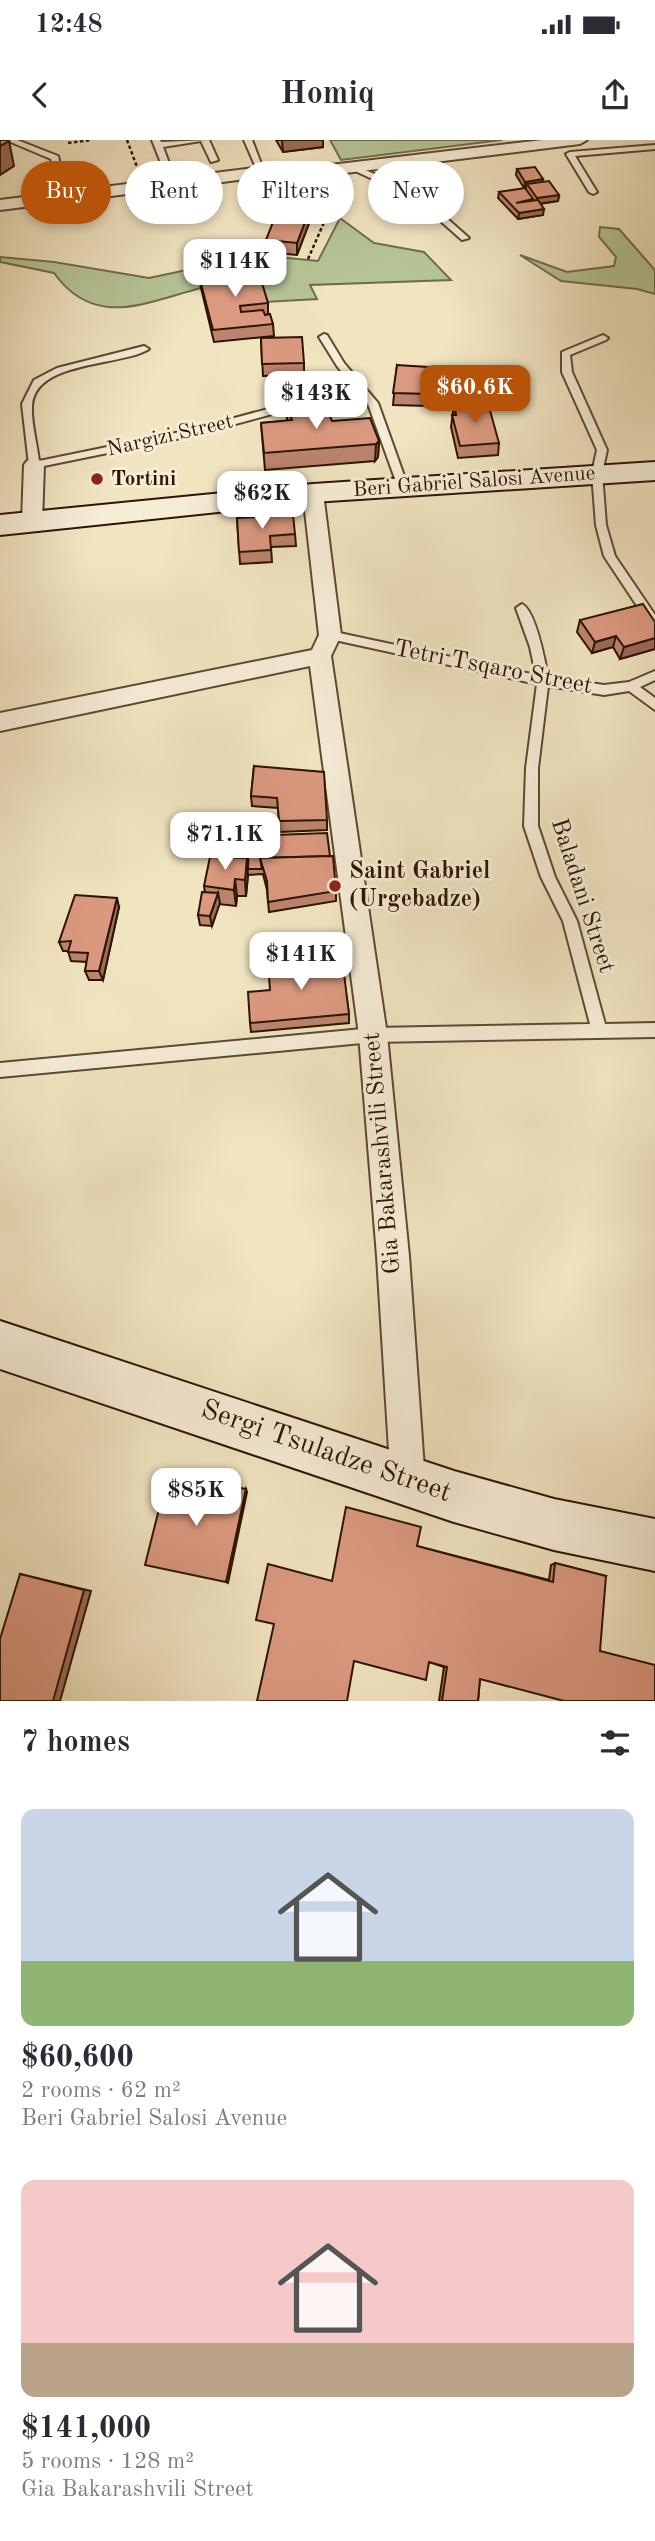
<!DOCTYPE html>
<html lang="en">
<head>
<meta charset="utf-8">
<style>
	:root { --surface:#fff; --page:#f2f2f3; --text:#2b2b33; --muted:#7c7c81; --accent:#b45309 }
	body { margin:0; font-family:"Old Standard TT",serif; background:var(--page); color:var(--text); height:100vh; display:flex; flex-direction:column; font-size:26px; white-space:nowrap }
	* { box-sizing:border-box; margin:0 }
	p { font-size:23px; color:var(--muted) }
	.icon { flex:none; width:38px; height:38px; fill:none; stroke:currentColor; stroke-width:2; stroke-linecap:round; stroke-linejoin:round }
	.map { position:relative; height:1561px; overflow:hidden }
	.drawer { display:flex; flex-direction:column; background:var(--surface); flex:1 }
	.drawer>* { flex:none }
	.hud { position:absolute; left:21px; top:21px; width:614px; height:63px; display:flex; gap:14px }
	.price { position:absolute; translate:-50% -60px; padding:0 16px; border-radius:14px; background:#fff; color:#222; font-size:23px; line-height:46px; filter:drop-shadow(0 2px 4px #0008) }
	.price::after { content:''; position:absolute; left:50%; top:42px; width:21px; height:16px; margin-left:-10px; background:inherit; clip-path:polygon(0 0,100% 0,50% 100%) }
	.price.current { background:var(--accent); color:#fff }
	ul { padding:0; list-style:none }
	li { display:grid; align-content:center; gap:14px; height:371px; padding:0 21px }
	li span { display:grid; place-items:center; height:217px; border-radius:14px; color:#555 }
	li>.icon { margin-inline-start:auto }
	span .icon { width:126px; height:126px; fill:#fffc; stroke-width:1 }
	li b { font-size:30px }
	h2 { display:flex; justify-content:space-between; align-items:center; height:84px; padding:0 21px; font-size:30px }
	.chip { padding:0 24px; border-radius:32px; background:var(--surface); box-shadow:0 4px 10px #0003; font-size:24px; line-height:63px }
	.chip.current { background:var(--accent); color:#fff }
	.status { display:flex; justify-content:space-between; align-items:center; height:49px; padding:0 35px; background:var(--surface); direction:ltr }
	.status svg { height:19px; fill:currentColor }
	header { display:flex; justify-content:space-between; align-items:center; height:91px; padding:0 21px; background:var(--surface); font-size:32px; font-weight:800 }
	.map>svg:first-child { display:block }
	.green { fill:#b6c596; stroke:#726c4b; stroke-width:2 }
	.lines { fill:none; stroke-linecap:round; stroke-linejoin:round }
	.lane-casing { stroke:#5f4830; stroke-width:4 }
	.street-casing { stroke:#5f4830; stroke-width:4 }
	.secondary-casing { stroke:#2e1400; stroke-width:4 }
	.path { stroke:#2e1400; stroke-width:2.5; stroke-dasharray:3.5 2.5; stroke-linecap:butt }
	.lane { fill:#f6edd7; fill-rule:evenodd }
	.street { fill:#f6edd7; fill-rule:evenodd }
	.secondary { fill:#f6edd7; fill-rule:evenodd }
	.wall { fill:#bc846e; stroke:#2e1400; stroke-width:2 }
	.shaded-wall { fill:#996b5a; stroke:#2e1400; stroke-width:2 }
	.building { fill:#db9980; stroke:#2e1400; stroke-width:2 }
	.poi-dot { fill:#8f2418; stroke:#f6edd7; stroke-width:2.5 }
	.labels { text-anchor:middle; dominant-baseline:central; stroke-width:6; stroke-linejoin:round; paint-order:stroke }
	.far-street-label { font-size:21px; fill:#2e1400; stroke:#f6edd7 }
	.far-poi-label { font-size:21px; font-weight:bold; fill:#2e1400; stroke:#f6edd7; text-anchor:start }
	.street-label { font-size:24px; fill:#2e1400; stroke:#f6edd7 }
	.poi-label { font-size:24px; font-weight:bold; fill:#2e1400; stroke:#f6edd7; text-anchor:start }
	.near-street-label { font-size:28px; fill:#2e1400; stroke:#f6edd7 }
</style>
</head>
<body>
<div class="status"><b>12:48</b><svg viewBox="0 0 49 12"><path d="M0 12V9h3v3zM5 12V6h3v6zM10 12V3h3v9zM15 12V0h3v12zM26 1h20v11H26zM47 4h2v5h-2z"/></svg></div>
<header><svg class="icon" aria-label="back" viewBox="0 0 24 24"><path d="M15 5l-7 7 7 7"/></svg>Homiq<svg class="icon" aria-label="share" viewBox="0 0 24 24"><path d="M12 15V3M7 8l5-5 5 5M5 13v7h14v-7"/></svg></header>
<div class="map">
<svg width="655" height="1561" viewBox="0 0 655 1561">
	<rect width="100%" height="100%" fill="#f1e4c1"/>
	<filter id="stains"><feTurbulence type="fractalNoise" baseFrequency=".00286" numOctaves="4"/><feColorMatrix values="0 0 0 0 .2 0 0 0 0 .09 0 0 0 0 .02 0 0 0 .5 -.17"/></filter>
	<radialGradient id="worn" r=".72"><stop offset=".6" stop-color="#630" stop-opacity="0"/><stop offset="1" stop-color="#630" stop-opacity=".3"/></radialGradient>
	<g class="green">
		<polygon points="330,0 502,0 341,20"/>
		<path d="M340,78L374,103L424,112L451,140L310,145L317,159L265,162L260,141C241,143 219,143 201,148C146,162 95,190 54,133L0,122V117L54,122L149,138L257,115L318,121Z"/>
		<polygon points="600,87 619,89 655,130 655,154 637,149 561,141 520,115 567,132 614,126 616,117 599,97"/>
	</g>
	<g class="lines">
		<g class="lane-casing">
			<g id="lane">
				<polygon points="6,0 17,0 58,16 68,59 61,57 51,19"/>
				<polygon points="152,0 160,0 161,2 209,0 218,20 211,22 201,1 163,7 170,26 163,28"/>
				<polygon points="244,0 252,0 265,34 258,32"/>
				<polygon points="655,5 655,9 575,16 597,52 593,54 589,52 566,14 570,12"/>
				<polygon points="354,25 388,40 406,42 469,98 462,100 401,46 383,44 351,29 351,25"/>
				<path d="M324,194L327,195L344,223L378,263L408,347L407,349L403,350L398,347L368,264L357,251L191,296L34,328L29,325L22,264L34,240L57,228L144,206L149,209C120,227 35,220 32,266C31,283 37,303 39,321L190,290L353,246L337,226L319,197Z"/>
				<polygon points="603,195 608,198 606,200 570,215 572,232 607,310 602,333 606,385 615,416 655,475 655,488 651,487 604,416 596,385 592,333 597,310 562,232 562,212"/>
				<path d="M522,464C536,471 545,521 548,537L604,545L629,542L655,531V540L640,547L655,558V570L629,551L604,555L548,546L538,628V686L555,737L577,781L605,884L655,883V897L373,902L0,937V923L373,888L590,884L563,781L541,737L524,686L526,628L537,544L330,499L324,495L330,491L536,535L530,507L516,468Z"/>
			</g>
		</g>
		<g class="street-casing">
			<g id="street">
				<polygon points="543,0 587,0 580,4 313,37 262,37 0,70 0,60 262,27 313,27"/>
				<polygon points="34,319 41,321 44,325 42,382 39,387 25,387 22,382 24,325 27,321"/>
				<polygon points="313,347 320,348 323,353 341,495 331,516 387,895 409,1116 425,1343 420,1355 408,1360 396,1355 391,1343 377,1116 359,895 310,526 0,591 0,573 312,510 319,495 303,353 306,348"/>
			</g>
		</g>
		<g class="secondary-casing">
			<g id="secondary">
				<polygon points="655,322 655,340 313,362 0,395 0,375 313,344"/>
				<polygon points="0,1181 454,1331 554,1359 655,1379 655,1431 554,1410 454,1382 0,1229"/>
			</g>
		</g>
		<g class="path">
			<polyline points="127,0 137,27"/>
			<polyline points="68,3 91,0"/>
			<polyline points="308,119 329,71 322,56"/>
		</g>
		<use href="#lane" class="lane"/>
		<use href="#street" class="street"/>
		<use href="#secondary" class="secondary"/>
	</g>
	<g class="wall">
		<polygon points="276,0 323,0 323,7 283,12"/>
		<polygon points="517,29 543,42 559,55 558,61 540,64 543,75 518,79 498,58 499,52 526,50 526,47 524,48 516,35"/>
		<polygon points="324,56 324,68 320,79 311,78 297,115 266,112 266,100"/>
		<polygon points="199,136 268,163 268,175 273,184 274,196 214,202 201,148"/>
		<polygon points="261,198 304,223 304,235 263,236"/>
		<polygon points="397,225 440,257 429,266 393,265"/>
		<polygon points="454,265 499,303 498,315 458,318 451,287"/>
		<polygon points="287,266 332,281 379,301 378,317 375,321 265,330 261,283 287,281"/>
		<polygon points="237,378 295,394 296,406 271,407 272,422 240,424"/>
		<polygon points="580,480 655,482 655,509 620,519 613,507 592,513 577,492"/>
		<polygon points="254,626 327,680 327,690 280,692 278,668 252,666 251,656"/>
		<polygon points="330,716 336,751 336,761 269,772 267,750 263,734 248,735 246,756 237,756 236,766 219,764 212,786 200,785 198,775 205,753 204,746 247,718 248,729"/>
		<polygon points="119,767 103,840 89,840 85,831 87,822 71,821 68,811 63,811 59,802"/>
		<polygon points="341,818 349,874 349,883 251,892 250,883 270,850"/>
		<polygon points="417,1406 549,1440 551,1425 555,1423 606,1436 480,1539 478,1561 439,1561 444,1527 429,1522 354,1521 332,1441"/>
	</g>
	<g class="shaded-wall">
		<polygon points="282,0 323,0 323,7 283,12"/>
		<polygon points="9,1 14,26 0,35 0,6"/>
		<polygon points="543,39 542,45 527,44 526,47 524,48 525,42"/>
		<polygon points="559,55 558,61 536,64 537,58"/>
		<polygon points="324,56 324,68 320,79 320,67"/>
		<polygon points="311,66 311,78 297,115 297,103"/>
		<polygon points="544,69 543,75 518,79 519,73"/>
		<polygon points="443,228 440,257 429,266 430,254"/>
		<polygon points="379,301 378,317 375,321 376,304"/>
		<polygon points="616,496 613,507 592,513 595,502"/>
		<polygon points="655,498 655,509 620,519 624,507"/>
		<polygon points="247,718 248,735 246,756 245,740"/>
		<polygon points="235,739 237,756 236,766 234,750"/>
		<polygon points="218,753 220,763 212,786 210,776"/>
		<polygon points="117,758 119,767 103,840 99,831"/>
		<polygon points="246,1349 247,1352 228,1443 226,1442"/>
		<polygon points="20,1434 91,1451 60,1561 53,1561"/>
	</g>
	<g class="building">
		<polygon points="0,0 7,0 9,1 0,6"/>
		<polygon points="535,27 543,39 525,42 517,29"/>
		<polygon points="549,41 559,55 537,58 527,44"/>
		<polygon points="525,48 533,59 516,63 538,60 544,69 519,73 499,52"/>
		<polygon points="285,52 324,56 320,67 311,66 297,103 266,100"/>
		<polygon points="258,130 268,163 240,166 241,172 263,170 265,175 270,174 273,184 213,190 199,136"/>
		<polygon points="302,197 304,223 262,224 261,198"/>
		<polygon points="397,225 443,228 441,245 430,254 393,253"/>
		<polygon points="323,261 332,281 370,278 379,301 376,304 264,313 261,283 292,280 287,266"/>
		<polygon points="488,263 499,303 460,306 452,275 456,275 454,265"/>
		<polygon points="293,375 295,394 270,396 271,410 239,412 237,378"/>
		<polygon points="643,464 655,482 655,498 624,507 616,496 595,502 580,480"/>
		<polygon points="254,626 324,632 327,680 279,681 277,658 251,656"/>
		<polygon points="327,693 330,716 260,718 262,729 248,729 249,696"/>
		<polygon points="333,716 336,751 268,762 267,741 260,718"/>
		<polygon points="210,717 247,718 245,740 235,739 234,750 204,746"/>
		<polygon points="202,752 218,753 210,776 198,775"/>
		<polygon points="75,755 117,758 99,831 85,831 88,813 68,812 71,801 59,802"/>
		<polygon points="339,794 341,818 277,823 276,798"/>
		<polygon points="342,818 349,874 250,883 248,852 270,850 268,823"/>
		<polygon points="168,1333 246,1349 226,1442 145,1425"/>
		<polygon points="346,1367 421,1387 417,1406 553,1442 555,1423 606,1436 600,1511 655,1525 655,1561 564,1561 480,1539 478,1561 442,1561 447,1527 429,1522 426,1540 354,1521 347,1561 257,1561 274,1484 256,1480 268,1424 332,1441"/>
		<polygon points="20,1434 84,1450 53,1561 0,1561 0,1499"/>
	</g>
	<g class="poi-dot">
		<circle cx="97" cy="339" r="7"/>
		<circle cx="335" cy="746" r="7"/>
	</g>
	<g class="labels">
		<g class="far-street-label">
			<text transform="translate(170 296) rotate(-13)">Nargizi Street</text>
			<text transform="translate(474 342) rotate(-4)">Beri Gabriel Salosi Avenue</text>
		</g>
		<g class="far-poi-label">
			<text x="111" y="339">Tortini</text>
		</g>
		<g class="street-label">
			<text transform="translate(493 528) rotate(11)">Tetri Tsqaro Street</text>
			<text transform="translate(582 756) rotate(72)">Baladani Street</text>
			<text transform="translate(383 1013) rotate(-95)">Gia Bakarashvili Street</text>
		</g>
		<g class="poi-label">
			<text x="349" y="732">Saint Gabriel<tspan x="349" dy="28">(Urgebadze)</tspan></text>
		</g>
		<g class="near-street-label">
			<text transform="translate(326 1312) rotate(19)">Sergi Tsuladze Street</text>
		</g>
	</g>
	<rect width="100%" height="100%" filter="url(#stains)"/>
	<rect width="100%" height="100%" fill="url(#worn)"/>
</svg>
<b class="price" style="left:235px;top:159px">$114K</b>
<b class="price current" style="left:475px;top:285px">$60.6K</b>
<b class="price" style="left:316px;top:291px">$143K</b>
<b class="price" style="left:262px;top:391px">$62K</b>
<b class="price" style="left:225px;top:732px">$71.1K</b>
<b class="price" style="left:301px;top:852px">$141K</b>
<b class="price" style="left:196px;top:1388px">$85K</b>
<div class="hud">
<a class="chip current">Buy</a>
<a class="chip">Rent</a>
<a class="chip">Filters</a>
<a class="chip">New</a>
</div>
</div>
<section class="drawer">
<h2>7 homes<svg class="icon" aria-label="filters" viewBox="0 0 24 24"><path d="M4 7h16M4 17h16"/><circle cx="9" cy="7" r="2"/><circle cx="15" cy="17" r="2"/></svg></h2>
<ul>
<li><span style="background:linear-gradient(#c9d6e8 70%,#8fb573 0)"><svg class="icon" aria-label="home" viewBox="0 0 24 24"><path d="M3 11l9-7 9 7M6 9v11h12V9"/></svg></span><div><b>$60,600</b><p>2 rooms · 62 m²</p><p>Beri Gabriel Salosi Avenue</p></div></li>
<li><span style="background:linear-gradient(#f6c9c9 75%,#b9a48a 0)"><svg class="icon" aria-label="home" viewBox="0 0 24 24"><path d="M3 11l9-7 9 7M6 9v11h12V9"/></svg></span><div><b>$141,000</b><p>5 rooms · 128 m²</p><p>Gia Bakarashvili Street</p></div></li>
</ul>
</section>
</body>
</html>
